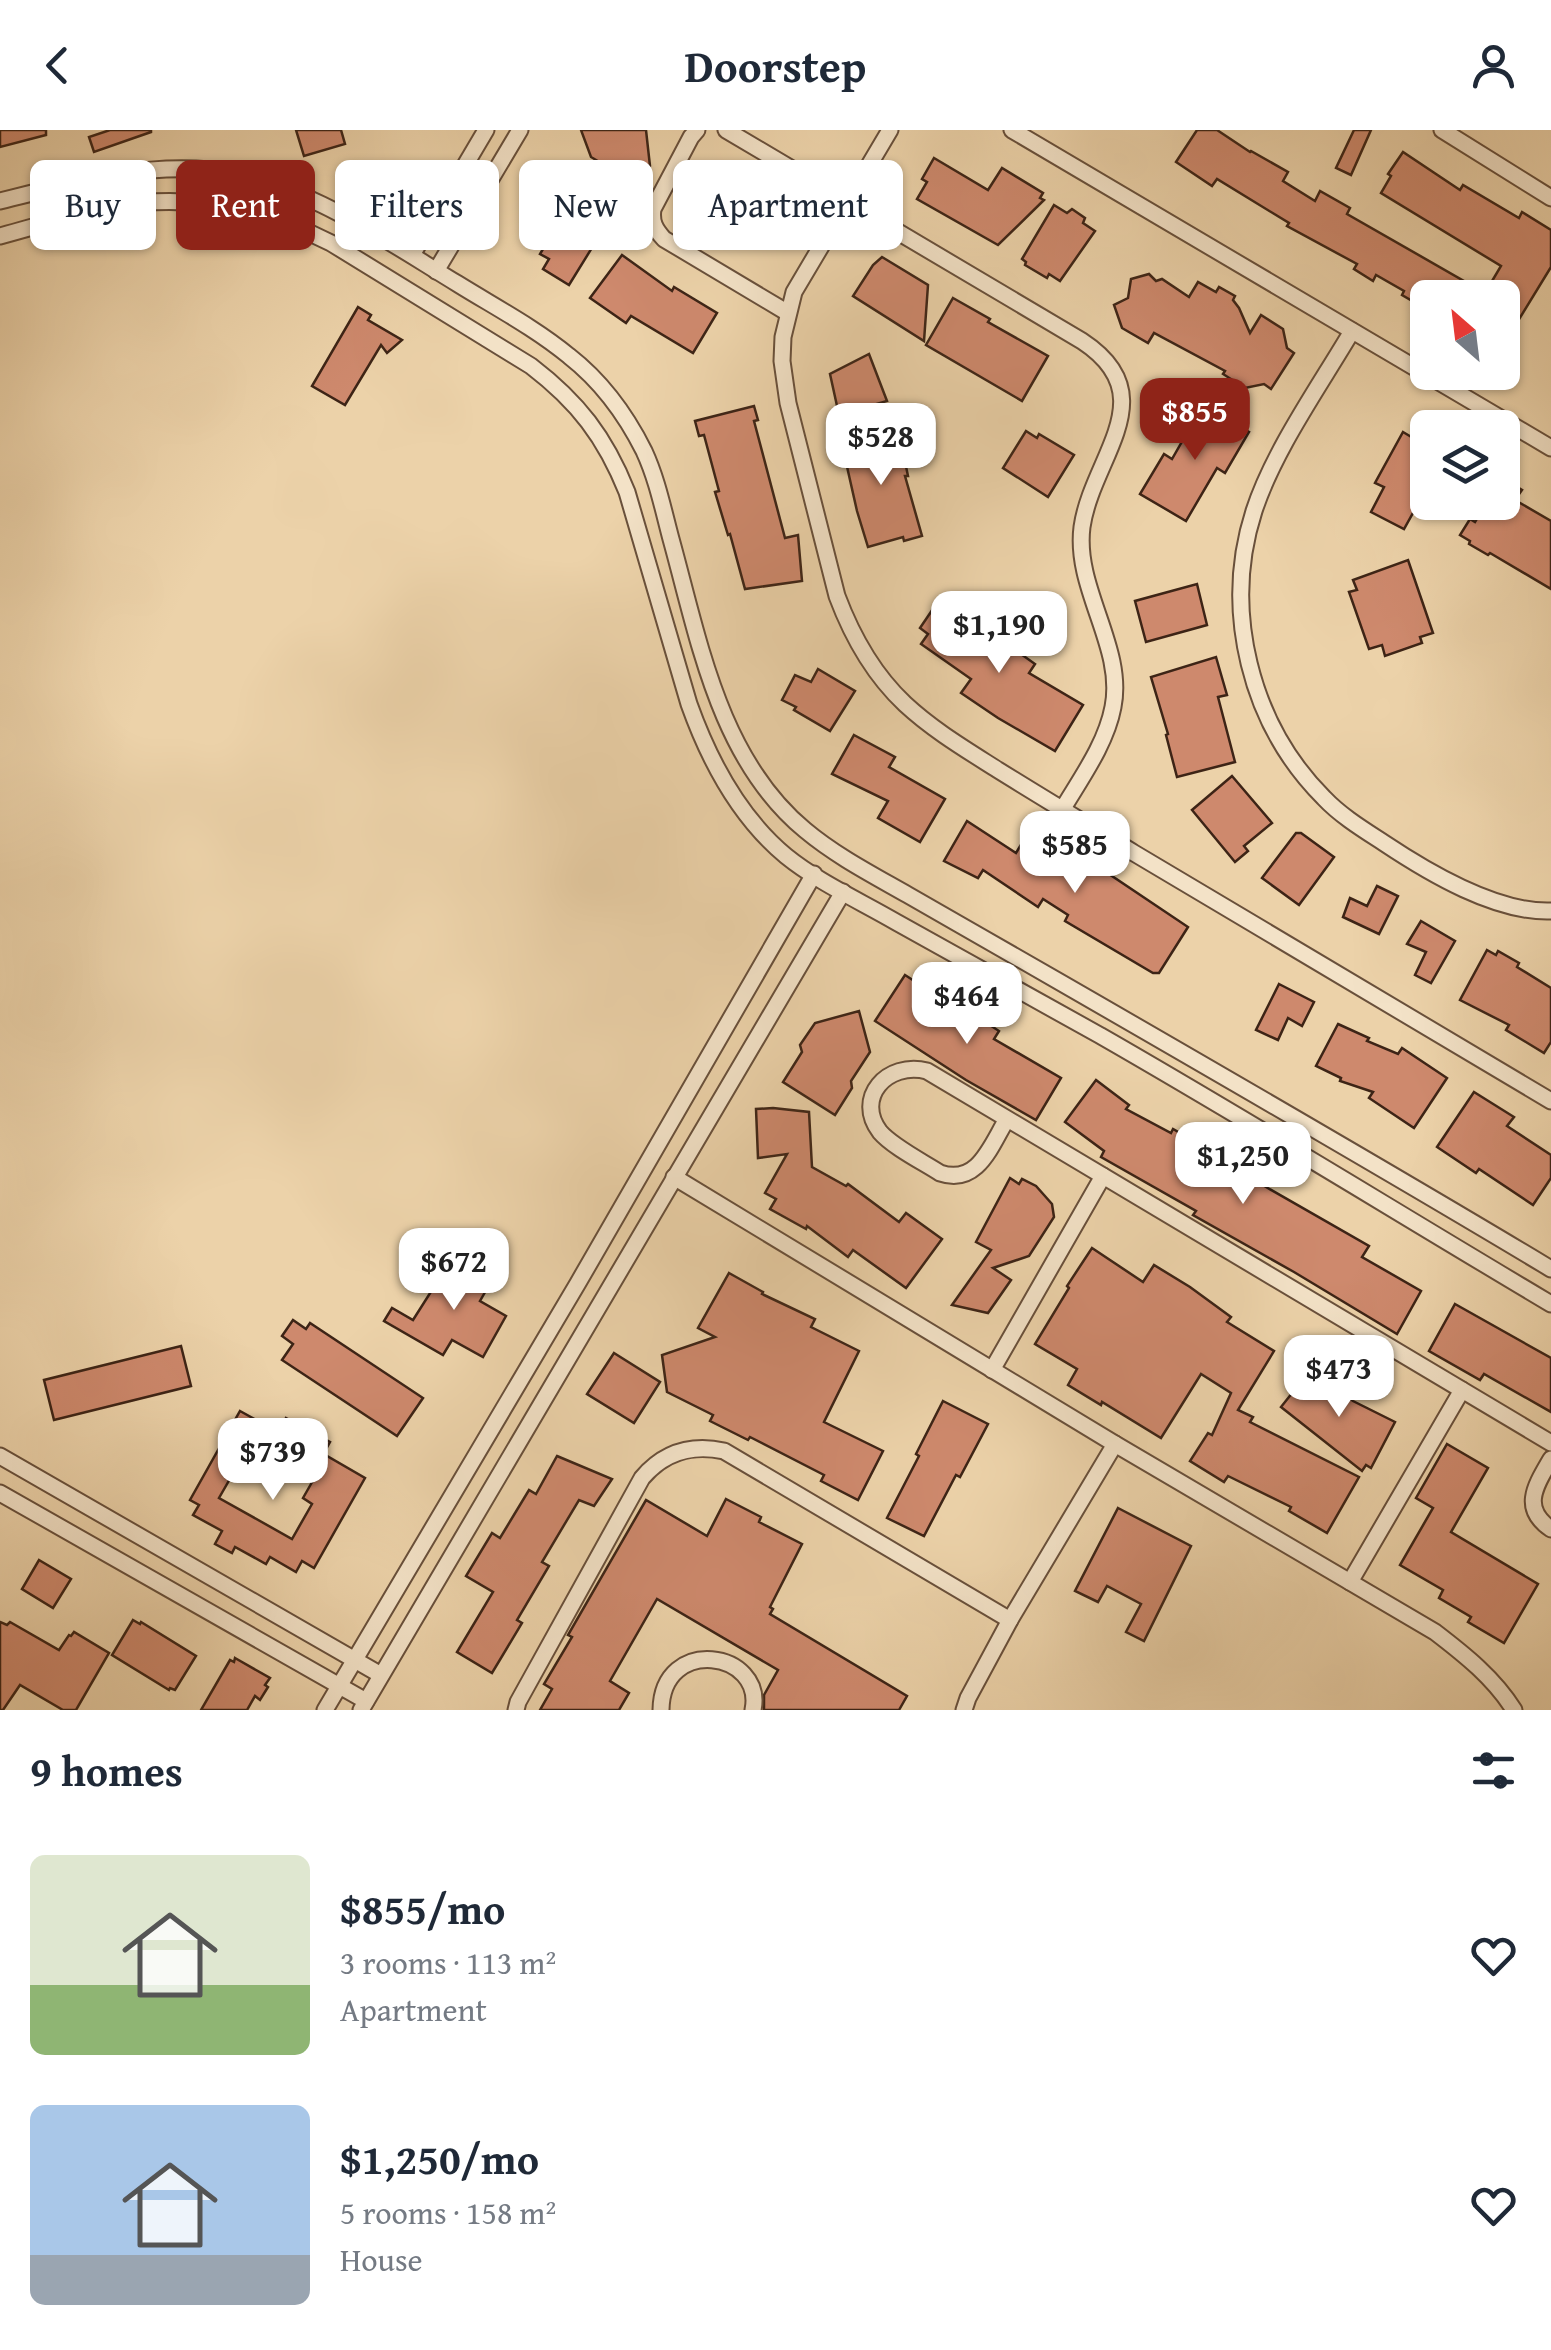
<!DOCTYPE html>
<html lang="en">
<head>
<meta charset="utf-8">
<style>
	:root { --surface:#fff; --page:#f6f6f7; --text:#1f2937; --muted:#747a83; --accent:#8f2418 }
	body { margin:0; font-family:"Gentium Book Plus",serif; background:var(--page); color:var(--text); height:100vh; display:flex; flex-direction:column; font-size:38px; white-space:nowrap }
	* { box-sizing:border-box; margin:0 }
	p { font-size:32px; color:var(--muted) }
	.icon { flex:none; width:55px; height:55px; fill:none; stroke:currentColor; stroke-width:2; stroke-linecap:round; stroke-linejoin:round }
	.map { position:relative; height:1580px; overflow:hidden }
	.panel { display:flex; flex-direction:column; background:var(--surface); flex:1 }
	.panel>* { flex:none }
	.top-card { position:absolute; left:30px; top:30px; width:1000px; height:90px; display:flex; gap:20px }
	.needle { width:65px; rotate:332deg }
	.controls { position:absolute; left:1410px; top:150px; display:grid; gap:20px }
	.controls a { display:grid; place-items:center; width:110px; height:110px; border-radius:15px; background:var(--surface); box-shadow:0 2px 8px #0004; font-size:50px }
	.price { position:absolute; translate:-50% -85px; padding:0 22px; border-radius:20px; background:#fff; color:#222; font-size:32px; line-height:65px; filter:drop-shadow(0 2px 5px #0008) }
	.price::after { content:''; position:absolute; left:50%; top:60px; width:30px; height:22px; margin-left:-15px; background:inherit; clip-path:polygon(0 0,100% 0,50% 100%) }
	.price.selected { background:var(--accent); color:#fff }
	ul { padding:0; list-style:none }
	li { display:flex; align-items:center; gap:30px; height:250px; padding:0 30px }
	li span { display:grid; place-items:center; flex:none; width:280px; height:200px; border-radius:15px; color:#555 }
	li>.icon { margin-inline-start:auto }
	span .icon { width:120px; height:120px; fill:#fffc; stroke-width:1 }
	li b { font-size:42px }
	h2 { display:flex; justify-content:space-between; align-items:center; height:120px; padding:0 30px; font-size:42px }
	.chip { padding:0 35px; border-radius:15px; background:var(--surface); box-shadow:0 2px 8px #0004; font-size:35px; line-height:90px }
	.chip.selected { background:var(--accent); color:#fff }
	header { display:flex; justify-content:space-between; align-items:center; height:130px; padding:0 30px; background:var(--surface); font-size:45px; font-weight:700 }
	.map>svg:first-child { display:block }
	.building { fill:#ce896d; stroke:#3d2416; stroke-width:2.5 }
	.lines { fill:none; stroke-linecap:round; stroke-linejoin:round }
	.minor-casing { stroke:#69503b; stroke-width:19 }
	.minor { stroke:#f3e2c7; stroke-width:15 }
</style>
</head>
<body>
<header><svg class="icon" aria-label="back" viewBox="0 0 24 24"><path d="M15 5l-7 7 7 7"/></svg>Doorstep<svg class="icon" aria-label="person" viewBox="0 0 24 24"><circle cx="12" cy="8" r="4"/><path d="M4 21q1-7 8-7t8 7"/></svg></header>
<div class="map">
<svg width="1551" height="1580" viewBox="0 0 1551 1580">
	<rect width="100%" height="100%" fill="#ecd2a9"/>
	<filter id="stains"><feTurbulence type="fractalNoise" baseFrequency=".002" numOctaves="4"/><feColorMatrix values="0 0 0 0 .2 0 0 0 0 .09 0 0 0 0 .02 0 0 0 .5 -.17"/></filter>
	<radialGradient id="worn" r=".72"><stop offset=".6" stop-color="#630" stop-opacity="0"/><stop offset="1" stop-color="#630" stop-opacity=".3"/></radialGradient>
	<g class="building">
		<polygon points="0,0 46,0 46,5 0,17"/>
		<polygon points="110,0 151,0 151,2 94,22 89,7"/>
		<polygon points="296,0 341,0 345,14 304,26"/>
		<polygon points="581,0 646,0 650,36 638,55 591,27"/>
		<polygon points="1197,0 1217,0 1250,22 1251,21 1288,42 1283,51 1315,71 1320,61 1350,78 1347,84 1485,163 1501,136 1381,63 1391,46 1388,44 1403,22 1460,60 1463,55 1519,88 1522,82 1551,100 1551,137 1502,217 1502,168 1428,168 1428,180 1402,165 1404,161 1376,145 1373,151 1354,139 1357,134 1287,96 1289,93 1217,49 1212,56 1176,32"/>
		<polygon points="1354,0 1371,0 1351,45 1336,38"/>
		<polygon points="934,28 988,60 1002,38 1043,63 1040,68 1044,70 998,115 917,69 927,52 922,49"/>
		<polygon points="1054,75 1067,83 1072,79 1085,88 1083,93 1095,101 1060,151 1049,144 1047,148 1025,135 1026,132 1022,129"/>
		<polygon points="562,87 598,108 569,155 543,139 549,129 540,124"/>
		<polygon points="622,125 672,161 674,157 717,183 693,223 631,186 626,193 590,168"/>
		<polygon points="882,127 928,155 924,211 853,166 873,135"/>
		<polygon points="1149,144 1156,151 1162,149 1189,167 1198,152 1216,162 1219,157 1235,166 1233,170 1239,178 1250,203 1261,185 1283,199 1287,218 1294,223 1271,259 1264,254 1245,258 1223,244 1225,241 1154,203 1148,213 1122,198 1114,175 1128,168 1131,149"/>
		<polygon points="953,168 990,189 988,192 1048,226 1022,271 926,215"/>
		<polygon points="358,177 371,185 368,190 402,210 387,223 381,215 345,275 312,256"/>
		<polygon points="869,224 887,271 839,285 830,244"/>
		<polygon points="1203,275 1249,302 1225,343 1217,338 1186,391 1140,364 1164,324 1172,329"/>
		<polygon points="754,276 758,290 754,291 785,408 798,405 802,451 745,459 730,404 728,405 715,362 719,361 704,305 699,306 695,291"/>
		<polygon points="893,298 901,327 904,327 908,346 905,346 922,406 904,411 903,407 868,417 857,381 841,310"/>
		<polygon points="1026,301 1037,308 1039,304 1074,325 1048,367 1003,338"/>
		<polygon points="1403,302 1428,317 1428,356 1404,399 1371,382 1384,357 1375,353"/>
		<polygon points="1502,348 1522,360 1515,370 1551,391 1551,459 1490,423 1488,425 1469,414 1470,411 1460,405 1470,389 1475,392 1487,372 1502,372"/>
		<polygon points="1408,430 1433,503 1420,507 1422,513 1385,526 1382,515 1369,519 1349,462 1357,460 1353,450"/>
		<polygon points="1197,454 1207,495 1146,512 1135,471"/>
		<polygon points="941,467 1035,534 1029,543 1083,575 1055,621 998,588 961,563 971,549 921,514 928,504 920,498"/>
		<polygon points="1216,527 1227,565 1218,567 1235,632 1177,647 1166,605 1168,604 1151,547"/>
		<polygon points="818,539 855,561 830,601 794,580 796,577 782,570 795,545 811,552"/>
		<polygon points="854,605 895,627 889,637 945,669 920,712 878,688 888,671 832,644"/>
		<polygon points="1232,646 1272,693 1244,716 1248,721 1235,732 1192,680"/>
		<polygon points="967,691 1016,723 1025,708 1081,743 1091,732 1188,797 1159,843 1153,843 1065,791 1068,785 1043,769 1038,777 983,740 978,748 944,731"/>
		<polygon points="1296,703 1301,703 1334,727 1299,775 1262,748"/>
		<polygon points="1377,756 1398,766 1379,804 1343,787 1350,768 1367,776"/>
		<polygon points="1421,791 1455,811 1431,853 1415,845 1426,822 1407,814"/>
		<polygon points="1487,820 1496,825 1498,821 1519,833 1517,837 1551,858 1551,912 1544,923 1506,900 1509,895 1460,870"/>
		<polygon points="905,845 953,876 955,872 999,901 994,909 1061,948 1036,990 966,950 875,891"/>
		<polygon points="1279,854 1314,872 1302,896 1288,888 1278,910 1256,900"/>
		<polygon points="859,881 870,922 851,951 852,958 835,985 783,952 802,922 800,915 815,893"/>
		<polygon points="1338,894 1369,908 1367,911 1398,924 1402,918 1447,948 1414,998 1369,968 1373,962 1340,951 1341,948 1316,936"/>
		<polygon points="1096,950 1129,975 1126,979 1171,1003 1173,999 1220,1026 1219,1028 1266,1057 1369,1116 1362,1127 1421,1161 1397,1204 1294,1142 1193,1085 1196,1081 1101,1027 1104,1021 1065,992"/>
		<polygon points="1474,962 1514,987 1507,996 1551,1025 1551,1048 1533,1075 1479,1039 1476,1043 1437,1017"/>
		<polygon points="773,978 809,982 812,1037 846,1056 848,1054 899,1092 906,1083 942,1109 906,1158 853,1120 848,1127 807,1096 806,1099 770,1079 776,1069 765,1063 787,1024 758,1028 756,979"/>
		<polygon points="1010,1048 1019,1054 1022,1049 1036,1056 1052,1074 1054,1087 1029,1126 993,1138 1011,1150 988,1183 952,1175 991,1120 976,1112"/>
		<polygon points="1092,1118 1143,1152 1154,1135 1190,1157 1231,1187 1227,1192 1274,1221 1238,1280 1253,1287 1250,1292 1359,1347 1327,1403 1289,1381 1291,1377 1228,1346 1224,1352 1190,1331 1208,1303 1212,1305 1231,1263 1201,1244 1161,1308 1102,1272 1101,1275 1068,1255 1077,1239 1035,1214 1069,1158 1067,1156"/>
		<polygon points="453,1127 492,1150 480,1171 506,1186 483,1227 452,1210 443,1225 384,1191 392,1178 413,1190"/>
		<polygon points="729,1143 763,1162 762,1164 815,1189 811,1197 859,1221 824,1292 883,1321 858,1370 821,1351 824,1345 750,1307 748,1310 710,1291 713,1285 667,1262 662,1225 715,1207 698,1198"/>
		<polygon points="1455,1174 1551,1228 1551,1282 1484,1244 1480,1250 1429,1221"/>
		<polygon points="293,1190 306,1199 310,1193 423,1268 397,1306 282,1230 293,1214 282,1206"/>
		<polygon points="181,1216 191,1256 54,1290 44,1250"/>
		<polygon points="614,1223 660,1252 634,1293 587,1264"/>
		<polygon points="1312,1238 1353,1271 1395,1292 1371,1338 1366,1335 1362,1341 1281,1277"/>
		<polygon points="943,1271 988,1294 960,1347 956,1345 924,1406 887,1388 919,1326 916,1324"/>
		<polygon points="240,1281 274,1300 258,1327 246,1321 219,1368 292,1409 312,1374 303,1368 327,1326 365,1348 314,1438 302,1431 296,1442 270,1427 266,1434 235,1417 232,1423 215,1414 222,1401 193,1385 199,1375 190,1370"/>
		<polygon points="286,1288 330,1312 321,1328 277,1303"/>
		<polygon points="1447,1314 1488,1338 1451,1402 1538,1454 1504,1513 1468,1492 1471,1487 1439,1468 1443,1460 1400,1435 1433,1378 1416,1368"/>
		<polygon points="557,1326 612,1349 594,1376 579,1370 542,1432 549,1436 517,1490 522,1493 492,1543 457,1522 493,1462 466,1446 492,1403 500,1408 529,1360 536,1364"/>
		<polygon points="726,1369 761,1387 759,1392 802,1414 770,1477 773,1479 770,1484 907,1566 899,1580 764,1580 764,1565 778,1540 657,1469 610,1551 629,1563 619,1580 540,1580 552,1559 544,1554 572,1507 568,1505 646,1370 707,1406"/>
		<polygon points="1118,1378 1191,1416 1144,1511 1126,1502 1141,1474 1107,1456 1098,1472 1075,1461"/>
		<polygon points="39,1430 71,1449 53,1478 22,1459"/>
		<polygon points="133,1490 140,1494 141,1492 196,1526 175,1560 170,1558 169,1560 112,1525"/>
		<polygon points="0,1492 7,1495 10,1492 59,1520 69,1505 71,1506 74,1502 109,1523 76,1580 63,1580 20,1555 3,1580 0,1580"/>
		<polygon points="235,1528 270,1548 265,1555 268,1557 260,1570 255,1566 247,1580 201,1580 230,1530 234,1532"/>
	</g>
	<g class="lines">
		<g class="minor-casing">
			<g id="minor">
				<path d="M697,0L691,7L653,79C651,92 655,99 664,109L788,183"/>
				<path d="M726,0L1082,211C1166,266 1092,327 1082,397C1074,459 1125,517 1113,577C1106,614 1081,648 1062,680"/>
				<path d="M890,0L794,162L783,207L782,231L788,273L837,466C852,506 873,544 905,574C933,600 965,619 998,640C1043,668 1088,695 1134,723C1273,805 1412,888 1551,971"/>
				<polyline points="1012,0 1551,318"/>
				<polyline points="1442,0 1551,68"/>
				<path d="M0,71C70,54 138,33 210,40C301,50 382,108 458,154C495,177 535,198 569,226C601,251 626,285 644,321C657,349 663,379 671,409C699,510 719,629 805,700C836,726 873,745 908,765C958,794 1008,822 1058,851C1223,946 1388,1041 1551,1139"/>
				<path d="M0,106C37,96 75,84 113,77C189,62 263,79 331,113L531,236C578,272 605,307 627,362L689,574C709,630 739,687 786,726C818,752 860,771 896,792C965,830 1033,868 1101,906C1253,993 1401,1085 1551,1174"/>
				<polyline points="412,125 486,0"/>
				<polyline points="436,141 520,0"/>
				<path d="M1352,201C1319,257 1274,320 1254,381C1222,480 1250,594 1324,668C1341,686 1364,700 1384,713C1429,743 1496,783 1551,781"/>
				<path d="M1007,989C991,1015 978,1056 940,1043C923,1032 893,1017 880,1002C854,968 887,931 927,941L1551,1313"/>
				<path d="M674,1047L1115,1314L1435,1502C1465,1525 1494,1548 1514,1580"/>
				<polyline points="992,1240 1103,1046"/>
				<polyline points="0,1326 381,1545"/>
				<path d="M1551,1329C1536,1355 1520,1378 1551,1399"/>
				<polyline points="0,1363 366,1571"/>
				<polyline points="1350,1452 1462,1260"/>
				<polyline points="325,1580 578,1153 814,744"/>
				<polyline points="361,1580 843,762"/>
				<path d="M516,1580L518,1572L642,1348C664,1322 691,1314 724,1321L1010,1490"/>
				<path d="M661,1580C662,1505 765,1521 753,1580"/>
				<polyline points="964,1580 968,1568 1010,1490 1115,1314"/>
			</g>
		</g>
		<use href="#minor" class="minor"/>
	</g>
	<rect width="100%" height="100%" filter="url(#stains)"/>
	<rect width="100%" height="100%" fill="url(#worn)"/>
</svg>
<div class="controls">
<a><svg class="needle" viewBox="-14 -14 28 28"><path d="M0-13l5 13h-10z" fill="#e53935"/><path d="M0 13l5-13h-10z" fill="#747a83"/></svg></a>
<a><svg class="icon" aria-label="layers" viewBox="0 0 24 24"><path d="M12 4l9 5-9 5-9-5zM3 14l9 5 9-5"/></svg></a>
</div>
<b class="price selected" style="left:1195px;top:333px">$855</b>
<b class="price" style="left:881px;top:358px">$528</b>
<b class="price" style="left:999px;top:546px">$1,190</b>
<b class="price" style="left:1075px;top:766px">$585</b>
<b class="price" style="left:967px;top:917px">$464</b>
<b class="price" style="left:1243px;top:1077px">$1,250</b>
<b class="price" style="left:454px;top:1183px">$672</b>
<b class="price" style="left:1339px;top:1290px">$473</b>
<b class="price" style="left:273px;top:1373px">$739</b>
<div class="top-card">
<a class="chip">Buy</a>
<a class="chip selected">Rent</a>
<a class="chip">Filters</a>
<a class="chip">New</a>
<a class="chip">Apartment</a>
</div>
</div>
<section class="panel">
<h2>9 homes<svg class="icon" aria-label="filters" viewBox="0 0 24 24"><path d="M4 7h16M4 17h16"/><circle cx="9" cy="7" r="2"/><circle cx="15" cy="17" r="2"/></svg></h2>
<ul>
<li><span style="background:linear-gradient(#dfe7d0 65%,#8fb573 0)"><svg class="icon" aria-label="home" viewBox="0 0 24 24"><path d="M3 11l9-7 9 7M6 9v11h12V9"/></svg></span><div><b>$855/mo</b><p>3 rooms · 113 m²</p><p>Apartment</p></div><svg class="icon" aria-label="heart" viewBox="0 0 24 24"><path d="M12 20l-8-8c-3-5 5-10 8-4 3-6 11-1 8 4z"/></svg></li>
<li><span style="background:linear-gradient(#a9c7e8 75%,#9aa5b1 0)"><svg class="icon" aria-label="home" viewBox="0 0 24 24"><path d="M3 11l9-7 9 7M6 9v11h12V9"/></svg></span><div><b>$1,250/mo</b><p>5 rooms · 158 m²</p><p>House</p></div><svg class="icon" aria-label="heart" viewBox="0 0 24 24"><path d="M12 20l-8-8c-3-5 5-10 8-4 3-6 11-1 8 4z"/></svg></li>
</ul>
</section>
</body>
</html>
